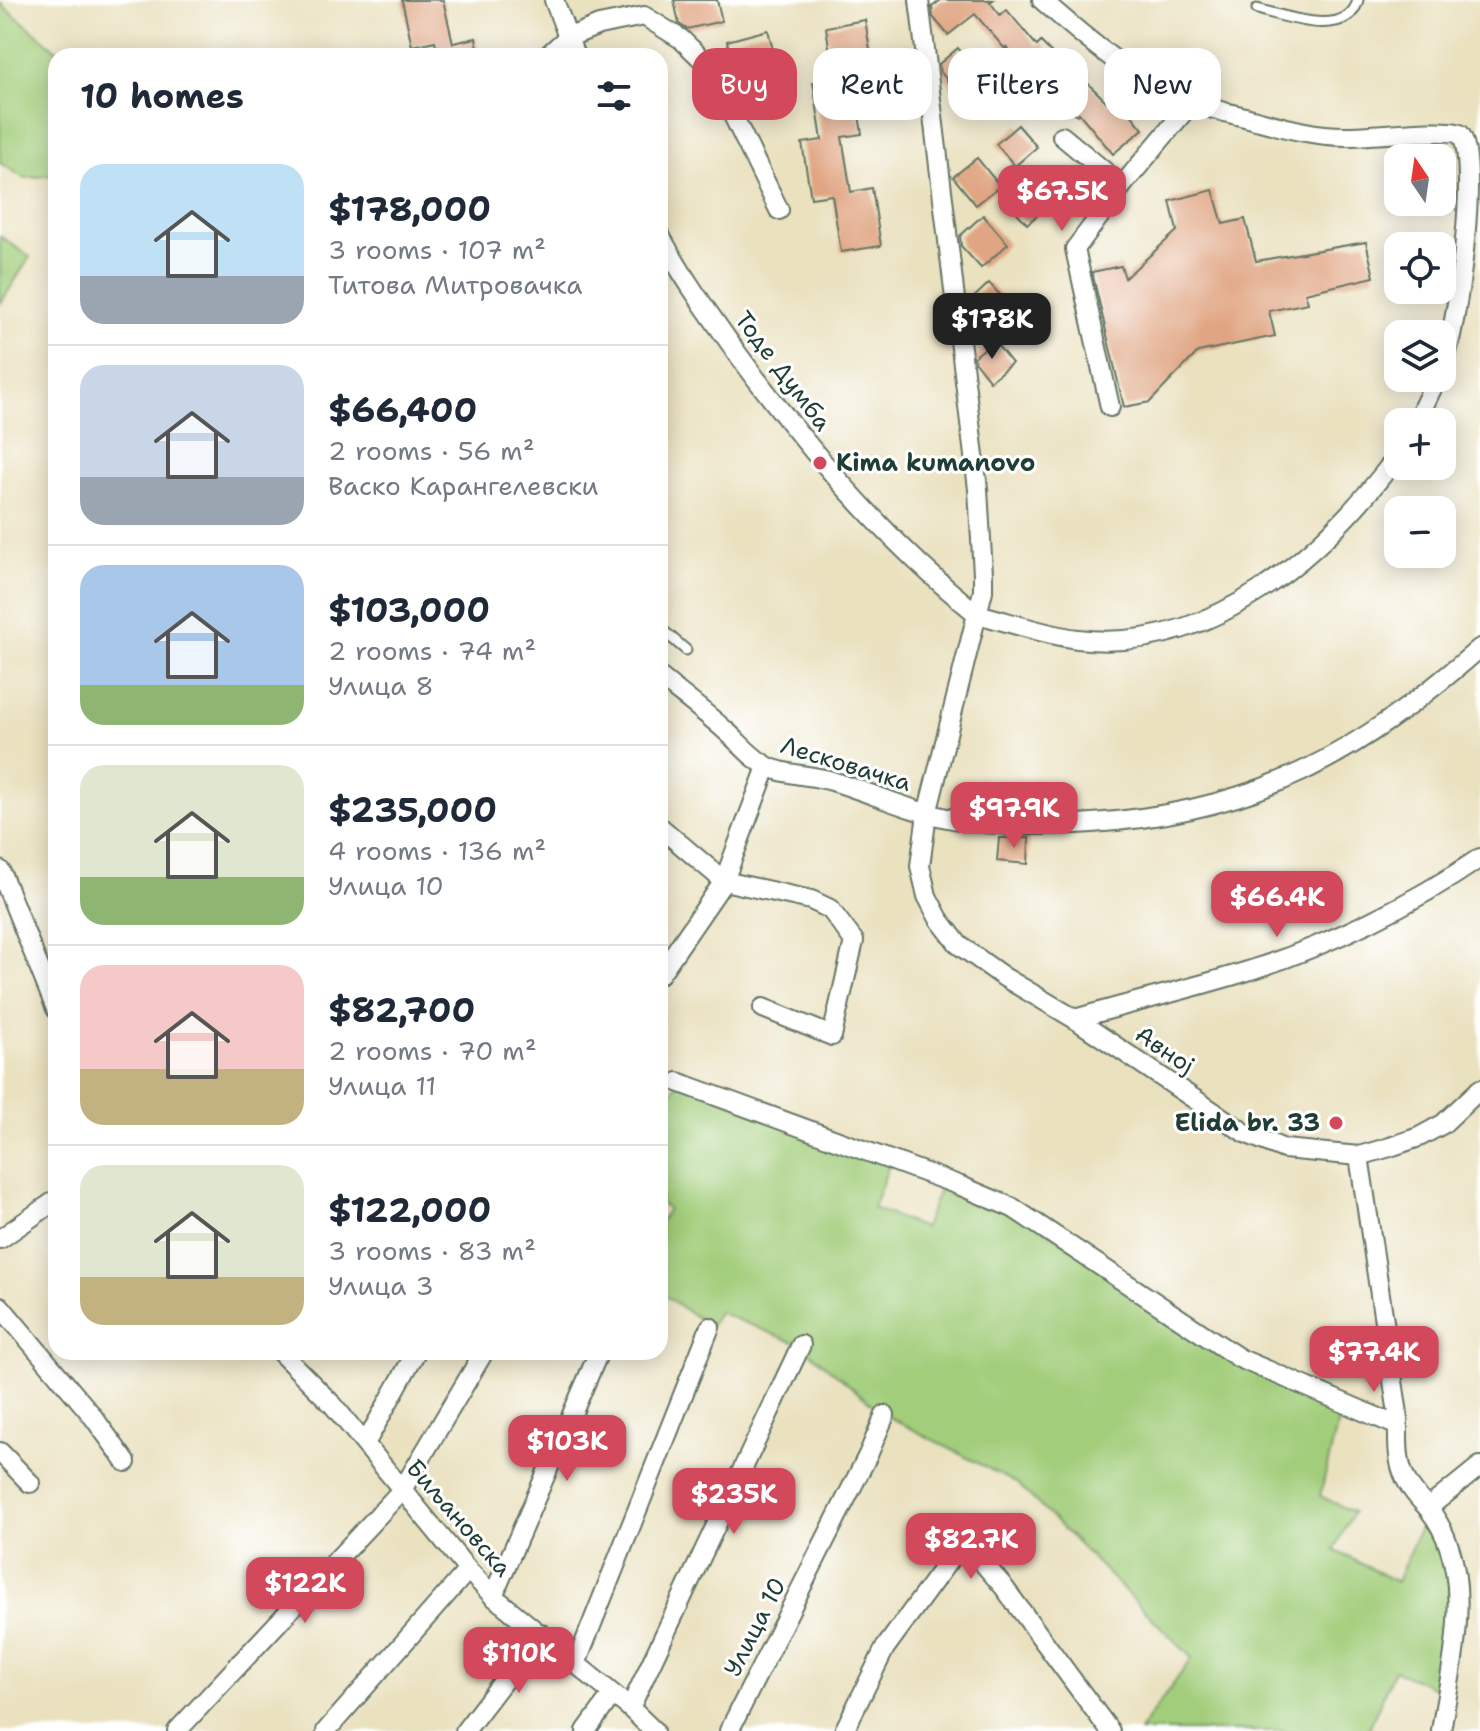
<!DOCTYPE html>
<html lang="en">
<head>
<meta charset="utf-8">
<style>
	:root { --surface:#fff; --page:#f6f6f7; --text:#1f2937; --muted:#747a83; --line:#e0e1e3; --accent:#d1495b }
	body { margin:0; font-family:"Shantell Sans",sans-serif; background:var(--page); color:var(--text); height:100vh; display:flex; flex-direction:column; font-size:30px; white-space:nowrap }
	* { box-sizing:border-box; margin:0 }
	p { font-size:26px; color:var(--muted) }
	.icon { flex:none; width:44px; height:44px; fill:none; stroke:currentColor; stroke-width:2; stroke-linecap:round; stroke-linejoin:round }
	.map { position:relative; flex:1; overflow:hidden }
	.sheet { position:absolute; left:48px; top:48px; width:620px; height:1312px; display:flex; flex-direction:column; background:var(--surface); border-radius:24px; box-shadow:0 4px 20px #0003 }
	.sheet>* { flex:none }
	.guide { position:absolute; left:692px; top:48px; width:668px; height:72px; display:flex; gap:16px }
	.needle { width:52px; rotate:347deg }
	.fabs { position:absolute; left:1384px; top:144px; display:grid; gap:16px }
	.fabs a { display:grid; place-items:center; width:72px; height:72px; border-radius:16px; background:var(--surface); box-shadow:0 4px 20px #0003; font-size:40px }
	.price { position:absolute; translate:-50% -68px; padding:0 18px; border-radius:16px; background:var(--accent); color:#fff; font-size:26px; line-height:52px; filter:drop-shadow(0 2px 4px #0008) }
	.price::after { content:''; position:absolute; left:50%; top:48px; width:24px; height:18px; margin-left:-12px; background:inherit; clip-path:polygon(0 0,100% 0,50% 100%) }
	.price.on { background:#222; color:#fff }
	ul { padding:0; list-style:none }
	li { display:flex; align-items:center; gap:24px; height:200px; padding:0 32px }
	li+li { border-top:2px solid var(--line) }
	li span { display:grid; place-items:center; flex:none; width:224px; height:160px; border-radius:24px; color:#555 }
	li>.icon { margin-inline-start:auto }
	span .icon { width:96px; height:96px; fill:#fffc; stroke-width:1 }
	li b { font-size:34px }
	h2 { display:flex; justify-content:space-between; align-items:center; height:96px; padding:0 32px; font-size:34px }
	.pill { padding:0 28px; border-radius:24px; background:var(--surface); box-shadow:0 4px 20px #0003; font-size:28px; line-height:72px }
	.pill.on { background:var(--accent); color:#fff }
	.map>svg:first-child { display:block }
	.green { fill:#a2cd7a; stroke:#608557; stroke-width:2 }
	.building { fill:#e0a582 }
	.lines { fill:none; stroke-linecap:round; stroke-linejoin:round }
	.service-casing { stroke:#667665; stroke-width:13 }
	.minor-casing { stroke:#667665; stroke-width:22 }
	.service { stroke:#fff; stroke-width:9 }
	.minor { stroke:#fff; stroke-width:18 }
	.poi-dot { fill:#d1495b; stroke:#fff; stroke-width:3 }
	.labels { text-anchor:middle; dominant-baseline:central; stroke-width:6; stroke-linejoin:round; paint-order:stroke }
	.street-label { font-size:24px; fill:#1f3d34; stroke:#fff }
	.poi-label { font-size:24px; font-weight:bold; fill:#1f3d34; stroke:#fff; text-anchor:start }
</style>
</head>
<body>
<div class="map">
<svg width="1480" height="1731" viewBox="0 0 1480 1731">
	<rect width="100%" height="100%" fill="#fff"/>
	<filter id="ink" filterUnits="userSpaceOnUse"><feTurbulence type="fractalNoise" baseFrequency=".0125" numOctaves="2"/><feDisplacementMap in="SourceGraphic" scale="16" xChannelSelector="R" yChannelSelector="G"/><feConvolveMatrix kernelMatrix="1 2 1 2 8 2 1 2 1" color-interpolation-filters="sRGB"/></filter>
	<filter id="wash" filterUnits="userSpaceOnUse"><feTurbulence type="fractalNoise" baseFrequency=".006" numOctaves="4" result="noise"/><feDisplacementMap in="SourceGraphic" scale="32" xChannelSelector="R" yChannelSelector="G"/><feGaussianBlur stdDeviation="1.8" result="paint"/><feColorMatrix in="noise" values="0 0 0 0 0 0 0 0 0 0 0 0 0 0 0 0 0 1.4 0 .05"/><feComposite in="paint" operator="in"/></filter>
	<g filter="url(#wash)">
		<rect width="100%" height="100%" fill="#eae1bf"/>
		<g class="green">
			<polygon points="0,3 64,56 56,56 56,175 24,178 0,163"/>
			<polygon points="0,236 30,257 0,304"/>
			<polygon points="678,1082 891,1160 873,1208 924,1228 943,1179 1015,1209 1234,1359 1340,1414 1320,1496 1353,1512 1334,1550 1397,1582 1428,1508 1451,1546 1447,1693 1394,1670 1368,1731 1139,1731 1192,1658 1018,1484 885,1415 801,1345 718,1312 710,1327 660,1292 660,1223 668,1208 660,1203 660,1114"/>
		</g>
		<g id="blocks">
			<g class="building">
				<polygon points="402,0 443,0 453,43 476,38 480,56 421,56 420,50 436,47 435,41 412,46"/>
				<polygon points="674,0 717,0 722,21 687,29 679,24"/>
				<polygon points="941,0 993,0 990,2 1000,15 1007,10 1037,46 1041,42 1075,77 1078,74 1110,105 1118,98 1143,129 1113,154 1079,113 1077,115 1043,83 1041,84 1006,47 1005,49 975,14 948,35 933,17 932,7"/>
				<polygon points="865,20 874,74 853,77 862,134 842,137 851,192 872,188 881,246 841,252 832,195 811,198 802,143 822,140 813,82 834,79 826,27"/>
				<polygon points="768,30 780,77 740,88 727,41"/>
				<polygon points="958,48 977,72 955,90 940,71 939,64"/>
				<polygon points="1018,125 1037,147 1015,166 996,144"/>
				<polygon points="977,158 1000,186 976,205 953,177"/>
				<polygon points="1029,169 1055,200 1027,224 1001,194"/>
				<polygon points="1213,190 1223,224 1245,219 1256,261 1366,242 1374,277 1305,293 1308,303 1269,311 1275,336 1198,352 1150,402 1124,407 1092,272 1121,266 1125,278 1177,231 1170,201"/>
				<polygon points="983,215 1008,244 981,268 961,246 960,236"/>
				<polygon points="989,283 1004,299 983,319 968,303"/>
				<polygon points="994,341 1012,363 990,381 975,362 974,357"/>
				<polygon points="999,838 1029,838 1028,864 997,861"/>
			</g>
		</g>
	</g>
	<g filter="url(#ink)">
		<use href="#blocks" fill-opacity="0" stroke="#667665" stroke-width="2"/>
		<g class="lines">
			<g class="service-casing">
				<g id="service">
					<path d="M1257,9C1285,16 1348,40 1358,0"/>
					<polyline points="660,628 686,650"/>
				</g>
			</g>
			<g class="minor-casing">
				<g id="minor">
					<polyline points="554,0 575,56"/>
					<path d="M919,0L978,489L983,574V591L977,614C1010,622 1044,635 1078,639C1211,655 1324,554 1398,455"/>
					<path d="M1042,0C1086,39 1136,82 1192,102C1212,110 1235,114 1256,120C1286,128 1314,136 1345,136C1368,137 1444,127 1460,134C1480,157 1458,330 1442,367"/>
					<polyline points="547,56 567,38 599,25 644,16 681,39 709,66 779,210"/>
					<polyline points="1062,136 1122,186"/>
					<path d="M660,235C682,277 710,315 737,353C806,448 885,540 977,614L927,814L920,866L927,896L939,919L959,945L1004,977L1075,1019L1245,1133L1284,1149L1359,1156L1390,1147L1419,1137L1443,1124L1480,1089"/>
					<polyline points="1110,407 1075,249 1122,186 1192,102"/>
					<polyline points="1416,422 1437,378"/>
					<path d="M660,677C682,695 705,712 726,731C739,742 752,759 767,766C783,775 813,775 832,781C872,793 911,812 953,819C997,827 1047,826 1092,823C1257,812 1357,755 1480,648"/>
					<polyline points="660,827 724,881 811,900 830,909 854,941 832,1036 763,1008"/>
					<polyline points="0,870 56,1009"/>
					<polyline points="660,974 724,881 767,767"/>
					<path d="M1075,1019C1133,1002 1194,988 1251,970C1329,945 1413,904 1480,858"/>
					<polyline points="678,1082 961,1186 1013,1208 1239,1358 1398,1426"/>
					<path d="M1359,1156L1398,1414C1398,1457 1395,1476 1428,1508L1480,1466"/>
					<polyline points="0,1239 56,1200"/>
					<polyline points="0,1306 91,1414 126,1462"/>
					<polyline points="280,1352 333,1405 468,1570 493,1596 630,1708 654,1731"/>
					<polyline points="365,1444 416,1352"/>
					<polyline points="0,1452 30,1483"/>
					<path d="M1428,1508C1478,1570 1452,1659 1441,1731"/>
					<polyline points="493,1596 599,1352"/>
					<polyline points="576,1664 710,1327"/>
					<polyline points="630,1708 801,1345"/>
					<polyline points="177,1731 402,1490 484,1352"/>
					<polyline points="326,1731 468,1570"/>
					<polyline points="465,1731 540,1633"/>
					<polyline points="586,1731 612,1695"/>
					<polyline points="729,1731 868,1455 885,1415"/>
					<polyline points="844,1731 885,1648 955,1552 964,1547 971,1549 1003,1586 1110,1731"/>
				</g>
			</g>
			<use href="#service" class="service"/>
			<use href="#minor" class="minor"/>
		</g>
	</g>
	<g class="poi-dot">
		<circle cx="820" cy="463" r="8"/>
		<circle cx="1336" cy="1123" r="8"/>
	</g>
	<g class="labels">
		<g class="street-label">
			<text transform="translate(783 371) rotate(53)">Тоде Думба</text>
			<text transform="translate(846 764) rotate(17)">Лесковачка</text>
			<text transform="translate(1165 1050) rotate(34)">Авној</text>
			<text transform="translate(459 1518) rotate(49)">Биљановска</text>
			<text transform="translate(755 1627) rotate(-63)">Улица 10</text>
		</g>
		<g class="poi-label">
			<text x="836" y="463">Kima kumanovo</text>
			<text x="1320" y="1123" text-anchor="end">Elida br. 33</text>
		</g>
	</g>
</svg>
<div class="fabs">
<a><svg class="needle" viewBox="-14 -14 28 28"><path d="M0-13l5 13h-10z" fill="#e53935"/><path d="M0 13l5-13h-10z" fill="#747a83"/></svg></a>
<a><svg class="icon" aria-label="locate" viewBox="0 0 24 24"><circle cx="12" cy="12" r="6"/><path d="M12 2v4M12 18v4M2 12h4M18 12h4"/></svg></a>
<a><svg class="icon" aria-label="layers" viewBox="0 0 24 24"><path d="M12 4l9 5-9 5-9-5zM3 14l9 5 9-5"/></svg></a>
<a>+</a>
<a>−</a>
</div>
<b class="price" style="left:1062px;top:233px">$67.5K</b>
<b class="price on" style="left:992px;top:361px">$178K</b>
<b class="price" style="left:1014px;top:850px">$97.9K</b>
<b class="price" style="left:1277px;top:939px">$66.4K</b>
<b class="price" style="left:1374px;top:1394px">$77.4K</b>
<b class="price" style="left:567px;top:1483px">$103K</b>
<b class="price" style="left:734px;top:1536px">$235K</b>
<b class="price" style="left:971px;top:1581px">$82.7K</b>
<b class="price" style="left:305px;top:1625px">$122K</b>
<b class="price" style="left:519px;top:1695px">$110K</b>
<div class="guide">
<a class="pill on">Buy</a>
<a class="pill">Rent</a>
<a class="pill">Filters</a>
<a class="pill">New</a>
</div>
<section class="sheet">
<h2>10 homes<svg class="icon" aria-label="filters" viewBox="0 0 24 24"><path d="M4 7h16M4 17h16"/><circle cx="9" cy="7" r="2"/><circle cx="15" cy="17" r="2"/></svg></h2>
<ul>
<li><span style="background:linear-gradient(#bfe0f5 70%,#9aa5b1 0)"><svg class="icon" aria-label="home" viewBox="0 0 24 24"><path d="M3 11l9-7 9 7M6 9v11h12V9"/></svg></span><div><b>$178,000</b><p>3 rooms · 107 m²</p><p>Титова Митровачка</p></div></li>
<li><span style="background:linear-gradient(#c9d6e8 70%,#9aa5b1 0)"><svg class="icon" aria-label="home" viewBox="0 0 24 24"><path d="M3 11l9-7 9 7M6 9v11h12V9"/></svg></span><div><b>$66,400</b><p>2 rooms · 56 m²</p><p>Васко Карангелевски</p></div></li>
<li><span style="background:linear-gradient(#a9c7e8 75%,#8fb573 0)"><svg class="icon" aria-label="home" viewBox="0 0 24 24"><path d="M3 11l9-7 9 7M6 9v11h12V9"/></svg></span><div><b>$103,000</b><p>2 rooms · 74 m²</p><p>Улица 8</p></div></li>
<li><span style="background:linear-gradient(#dfe7d0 70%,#8fb573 0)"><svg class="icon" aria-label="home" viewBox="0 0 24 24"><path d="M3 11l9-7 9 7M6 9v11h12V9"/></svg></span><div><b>$235,000</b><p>4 rooms · 136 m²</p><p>Улица 10</p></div></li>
<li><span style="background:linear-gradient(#f6c9c9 65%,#c2b280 0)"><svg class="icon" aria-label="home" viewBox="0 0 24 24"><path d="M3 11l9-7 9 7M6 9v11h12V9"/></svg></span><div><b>$82,700</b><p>2 rooms · 70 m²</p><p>Улица 11</p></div></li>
<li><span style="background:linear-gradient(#dfe7d0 70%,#c2b280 0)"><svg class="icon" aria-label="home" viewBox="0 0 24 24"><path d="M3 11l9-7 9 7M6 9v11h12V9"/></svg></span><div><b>$122,000</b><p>3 rooms · 83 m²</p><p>Улица 3</p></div></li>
</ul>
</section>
</div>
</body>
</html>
